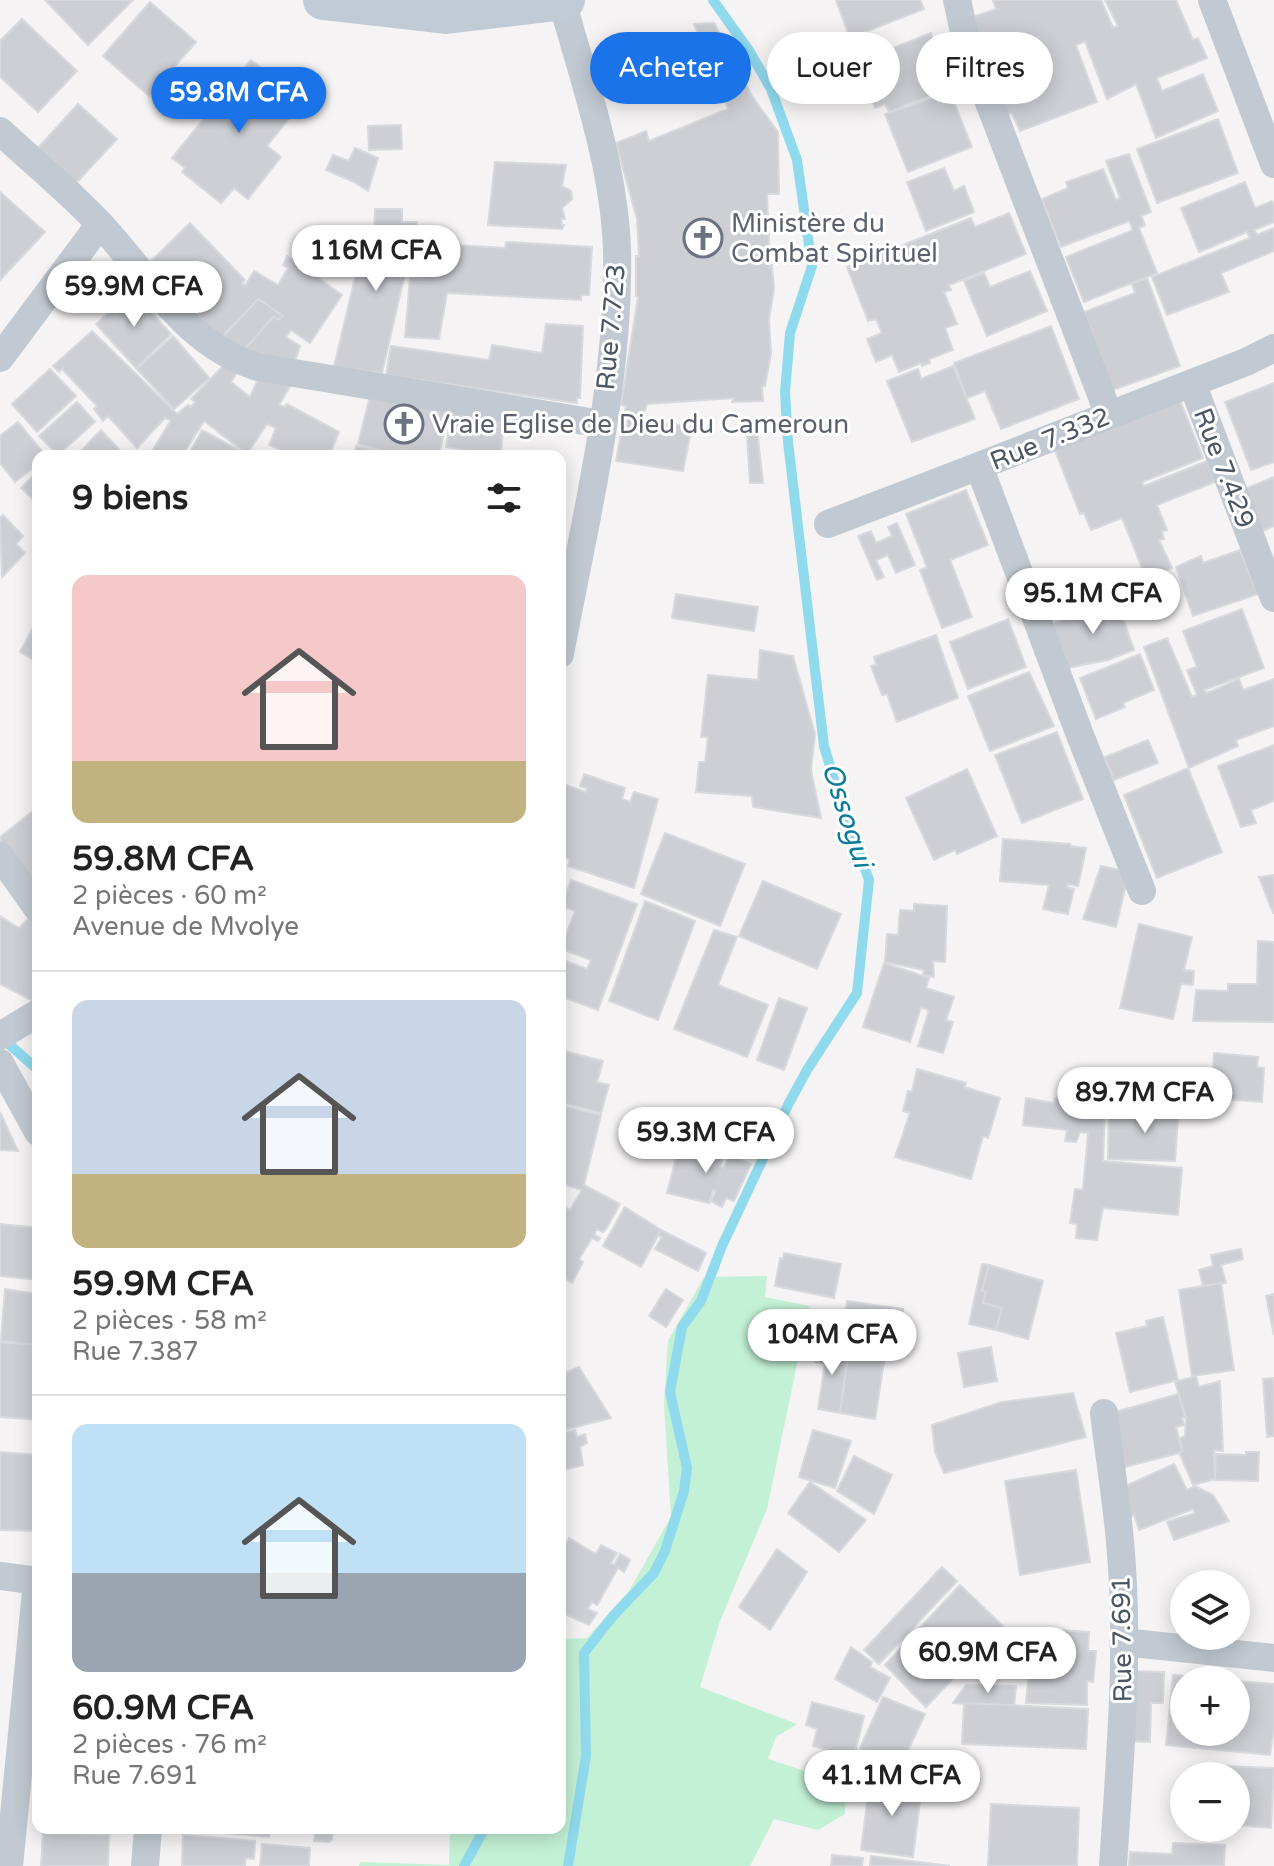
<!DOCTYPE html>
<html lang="fr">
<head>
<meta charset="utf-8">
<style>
	:root { --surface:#fff; --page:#f6f6f6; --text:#222; --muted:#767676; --line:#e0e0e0; --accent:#1a73e8 }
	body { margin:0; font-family:"Varela Round",sans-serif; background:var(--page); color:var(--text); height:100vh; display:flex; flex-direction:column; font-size:30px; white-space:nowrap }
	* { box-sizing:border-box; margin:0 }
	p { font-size:26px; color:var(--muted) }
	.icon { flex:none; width:44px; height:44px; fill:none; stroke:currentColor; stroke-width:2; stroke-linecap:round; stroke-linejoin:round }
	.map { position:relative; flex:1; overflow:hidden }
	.side { position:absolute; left:32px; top:450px; width:534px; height:1384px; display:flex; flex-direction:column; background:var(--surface); border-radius:16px; box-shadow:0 4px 20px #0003 }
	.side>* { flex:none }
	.banner { position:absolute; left:590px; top:32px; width:564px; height:72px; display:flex; gap:16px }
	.tools { position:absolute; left:1170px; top:1570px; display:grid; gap:16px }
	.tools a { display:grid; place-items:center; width:80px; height:80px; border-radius:50%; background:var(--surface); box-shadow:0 4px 20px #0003; font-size:40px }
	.price { position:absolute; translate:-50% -68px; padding:0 18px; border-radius:28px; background:#fff; color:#222; font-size:26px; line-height:52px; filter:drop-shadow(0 2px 4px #0008) }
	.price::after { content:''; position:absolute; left:50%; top:48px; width:24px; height:18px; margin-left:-12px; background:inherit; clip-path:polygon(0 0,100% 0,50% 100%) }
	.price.on { background:var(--accent); color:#fff }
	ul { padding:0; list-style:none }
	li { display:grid; align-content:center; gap:16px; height:424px; padding:0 40px }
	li+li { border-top:2px solid var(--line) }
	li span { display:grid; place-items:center; height:248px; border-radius:16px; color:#555 }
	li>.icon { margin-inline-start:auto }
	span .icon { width:144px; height:144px; fill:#fffc; stroke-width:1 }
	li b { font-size:34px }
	h2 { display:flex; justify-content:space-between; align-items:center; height:96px; padding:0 40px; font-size:34px }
	.pill { padding:0 28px; border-radius:36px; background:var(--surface); box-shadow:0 4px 20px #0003; font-size:28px; line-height:72px }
	.pill.on { background:var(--accent); color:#fff }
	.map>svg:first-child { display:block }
	.green { fill:#c3f1d5 }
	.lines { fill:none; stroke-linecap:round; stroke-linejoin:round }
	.stream { stroke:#90daee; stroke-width:10 }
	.building { fill:#cdcfd5; stroke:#d7d9de; stroke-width:2 }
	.street { stroke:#c1cad2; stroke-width:28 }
	.secondary { stroke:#c1cbd6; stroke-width:40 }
	.labels { text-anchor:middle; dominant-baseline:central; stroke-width:6; stroke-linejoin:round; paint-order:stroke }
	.worship-label { font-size:26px; fill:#5b616d; stroke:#fff; text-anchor:start }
	.street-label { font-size:26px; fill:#4a5661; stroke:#fff }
	.water-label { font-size:28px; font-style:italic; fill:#0c7c9b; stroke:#fff }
</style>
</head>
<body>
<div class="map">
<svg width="1274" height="1866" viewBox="0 0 1274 1866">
	<rect width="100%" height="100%" fill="#f5f3f3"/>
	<polygon class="green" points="767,1276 765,1297 809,1306 767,1509 720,1621 700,1687 797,1724 776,1737 768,1759 845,1784 845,1814 818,1830 774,1819 750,1866 359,1866 360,1862 449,1865 450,1828 560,1828 560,1639 587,1638 629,1591 671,1517 664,1404 668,1341 704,1277"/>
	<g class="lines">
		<g class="stream">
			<polyline points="2,1038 38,1070"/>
			<polyline points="464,1866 485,1828"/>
			<polyline points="568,1866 586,1756 584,1653 613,1616 654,1573 665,1551 684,1491 687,1468 670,1392 682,1327 701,1301 722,1246 789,1103 807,1070 857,993 869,880 841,803 824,746 788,442 785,392 790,333 812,266 797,160 771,89 750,52 713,0"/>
		</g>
	</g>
	<g class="building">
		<polygon points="45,0 133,0 88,45"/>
		<polygon points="836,0 920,0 924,9 850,38"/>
		<polygon points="993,0 1101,0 1113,28 1118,26 1105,0 1176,0 1193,40 1198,38 1207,58 1157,78 1162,91 1203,74 1218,111 1156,138 1136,84 1107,99 1085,41 1076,45 1097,102 1020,131 1012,113 1007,115 970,18 996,9"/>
		<polygon points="150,2 196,42 149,96 103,56"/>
		<polygon points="22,19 77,71 38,112 0,77 0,41"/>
		<polygon points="714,23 752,96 778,132 779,194 767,194 770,266 772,265 774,289 769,319 771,354 765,386 762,386 763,401 732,402 734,398 647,404 642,419 692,427 683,471 616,461 626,406 621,405 638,297 636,296 636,256 639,256 637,219 616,143 646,131 649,141 728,109 694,24"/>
		<polygon points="931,33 935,45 941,43 958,85 889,112 885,104 875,108 870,95 880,91 867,58"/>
		<polygon points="251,60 303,101 267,146 281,157 248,199 234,188 221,203 182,172 185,168 172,158"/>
		<polygon points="950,92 972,147 908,172 885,114"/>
		<polygon points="78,104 117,139 76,183 37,149"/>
		<polygon points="1218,119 1238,173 1157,203 1137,149"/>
		<polygon points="401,125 402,149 369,150 368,126"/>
		<polygon points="355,148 378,158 368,191 354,182 326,170 333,155 349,161"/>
		<polygon points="1129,154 1151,212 1141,216 1145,225 1139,228 1157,273 1084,302 1066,257 1133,230 1129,221 1061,247 1042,199 1068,188 1066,182 1103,169 1116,200 1120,198 1106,161"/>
		<polygon points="495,162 566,165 562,186 571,191 572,199 562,208 565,219 561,219 562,225 564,225 562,229 488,225"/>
		<polygon points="944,168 954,191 964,186 974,212 926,231 907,182"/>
		<polygon points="1245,182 1255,208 1272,201 1274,205 1274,222 1254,230 1257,235 1274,228 1274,251 1221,273 1229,292 1167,315 1152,277 1250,238 1247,232 1199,252 1181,208"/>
		<polygon points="0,192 45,232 0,280"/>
		<polygon points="375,209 402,209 402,222 417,222 382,373 334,367 365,235 374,235"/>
		<polygon points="1009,213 1026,254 949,285 951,290 944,292 957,324 945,328 953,350 929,359 930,363 922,366 921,363 899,372 892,355 876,362 867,339 882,333 876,319 868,321 847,267 971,218 975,227"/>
		<polygon points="190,223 245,280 242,283 245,286 254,271 278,285 288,268 283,265 287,256 342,295 310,343 291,330 286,337 300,346 295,361 242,352 274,316 278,320 283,316 258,299 221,338 158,276 162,273 151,261"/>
		<polygon points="506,242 592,247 589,295 581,295 581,300 447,293 439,339 405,337 410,277 422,278 425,243 505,248"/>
		<polygon points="1030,271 1047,311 987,336 964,281 984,273 990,287"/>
		<polygon points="1147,278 1180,366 1113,390 1084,312 1135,293 1132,284"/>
		<polygon points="132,291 171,334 136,368 96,324"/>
		<polygon points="258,299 283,316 278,320 274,316 242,352 224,336"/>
		<polygon points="546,324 583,326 580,398 577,398 577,403 386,375 391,346 489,360 492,345 542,353"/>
		<polygon points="1051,326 1079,399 1001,429 985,391 967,398 954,363"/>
		<polygon points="92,331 177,414 188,405 191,407 195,402 191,399 224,365 239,369 231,382 250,397 259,377 292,383 279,405 285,407 287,404 339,432 329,456 278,456 281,450 269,445 276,428 267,424 247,454 204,421 182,456 139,456 147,450 151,453 171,420 165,418 137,448 108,416 103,421 94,409 97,406 62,369 59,372 53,366"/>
		<polygon points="173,336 209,378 174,409 137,369"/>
		<polygon points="953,366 975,419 912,442 887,381 918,369 921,379"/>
		<polygon points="50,369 76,396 37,432 12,404"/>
		<polygon points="1274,383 1274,462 1251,470 1225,402"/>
		<polygon points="371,392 450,404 439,456 402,449 402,452 416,456 393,456 393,453 358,444"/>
		<polygon points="1179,398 1203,458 1142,482 1144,486 1207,461 1215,482 1157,505 1167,530 1162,532 1164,539 1159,540 1172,568 1146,578 1122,518 1091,530 1084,513 1080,514 1054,448"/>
		<polygon points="77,402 95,422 58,455 39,436"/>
		<polygon points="452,410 506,410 500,456 446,447"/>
		<polygon points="756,419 763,483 750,483 746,420"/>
		<polygon points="18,422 46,456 38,456 38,464 15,482 0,463 0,436"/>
		<polygon points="101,430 125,456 76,456"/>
		<polygon points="202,430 249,456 188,456"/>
		<polygon points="356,446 391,454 391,456 355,456"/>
		<polygon points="38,471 38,504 21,488"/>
		<polygon points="1274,477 1274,526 1260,532 1242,490"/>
		<polygon points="966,490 988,545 950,560 972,617 942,628 920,570 927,567 906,514"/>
		<polygon points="3,515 23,536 16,544 25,553 2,577 0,518"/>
		<polygon points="897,523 915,565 896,573 888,555 876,560 884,577 877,580 858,536 871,531 876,543 892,536 888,527"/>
		<polygon points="1240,550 1258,594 1193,616 1176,567 1201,556 1203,563"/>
		<polygon points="676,594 758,607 754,631 672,618"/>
		<polygon points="1116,599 1134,650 1108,660 1067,668 1051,625"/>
		<polygon points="1242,609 1264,668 1204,690 1207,693 1239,679 1243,690 1274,679 1274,726 1236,740 1238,746 1189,768 1144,647 1167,638 1192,697 1197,695 1187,670 1197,667 1183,631"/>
		<polygon points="38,618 38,662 20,652"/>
		<polygon points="1008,619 1026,667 968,689 950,642"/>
		<polygon points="936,635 958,698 897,722 887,694 882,695 871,666 876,665 874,657"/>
		<polygon points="760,650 793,656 815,734 811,770 821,818 753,807 752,796 696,792 699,762 705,762 708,737 701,737 708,675 758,680"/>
		<polygon points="1140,654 1154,690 1123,703 1125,707 1096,719 1080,678"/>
		<polygon points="1029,672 1054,726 990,751 968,696"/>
		<polygon points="1057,732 1083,799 1022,823 995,755"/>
		<polygon points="1148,740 1158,763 1114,780 1105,757"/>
		<polygon points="1274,745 1274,801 1251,810 1256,823 1241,827 1218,766"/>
		<polygon points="1188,768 1222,852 1157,878 1124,795"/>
		<polygon points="967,769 997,836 957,854 955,850 934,860 906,798"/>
		<polygon points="584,774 625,788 622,799 630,802 634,792 658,799 634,888 568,866 570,859 560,856 560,805 566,785 585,792 587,788 580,786"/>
		<polygon points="38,807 38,887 0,841 0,837"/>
		<polygon points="665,833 745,864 720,926 641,894"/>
		<polygon points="1003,839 1070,844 1070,846 1086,848 1078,886 1068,884 1067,887 1074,889 1068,914 1043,909 1049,885 1000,881"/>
		<polygon points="1101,866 1129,872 1116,927 1083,919"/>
		<polygon points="1274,875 1274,913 1273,913 1259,877"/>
		<polygon points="571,880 637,904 598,1010 560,996 560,959 587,969 591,960 561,949 575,911 562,906"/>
		<polygon points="763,881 841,914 817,969 739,936"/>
		<polygon points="645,901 695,921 658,1020 609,1001"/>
		<polygon points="914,904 947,906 945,962 933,961 934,977 923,975 924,970 885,962 887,934 898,935 900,910 914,911"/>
		<polygon points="0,916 19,928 30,917 38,929 38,997 33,1001 0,984"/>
		<polygon points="1139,924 1192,937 1184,970 1194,971 1193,985 1181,984 1173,1019 1120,1008"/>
		<polygon points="714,930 737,937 718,985 768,1005 747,1057 674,1029"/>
		<polygon points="1258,941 1274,942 1274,1022 1193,1021 1196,990 1228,991 1228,984 1257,984"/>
		<polygon points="884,963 929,978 926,988 954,997 946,1020 953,1022 943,1053 918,1046 929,1010 921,1007 910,1042 863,1027"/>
		<polygon points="779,998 807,1008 784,1070 757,1060"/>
		<polygon points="560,1050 603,1061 597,1082 609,1085 601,1113 560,1102"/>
		<polygon points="1214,1053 1258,1057 1257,1067 1264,1068 1262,1102 1211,1098"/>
		<polygon points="917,1069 966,1083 964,1087 1000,1098 988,1138 983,1136 971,1179 895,1157 910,1113 903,1111 908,1091 912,1092"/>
		<polygon points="1026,1098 1054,1103 1055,1098 1077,1101 1076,1106 1105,1109 1103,1161 1182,1168 1178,1215 1103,1208 1097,1240 1076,1238 1077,1224 1070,1223 1075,1189 1083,1190 1088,1133 1080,1132 1076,1142 1065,1141 1067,1130 1023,1125"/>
		<polygon points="1166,1102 1184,1103 1183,1118 1178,1118 1175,1161 1108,1159 1109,1112 1165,1114"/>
		<polygon points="564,1106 601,1115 584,1185 620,1204 606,1229 603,1232 597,1229 594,1235 600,1238 598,1241 592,1238 579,1259 583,1262 572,1283 560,1275 560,1209 562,1205 570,1210 582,1190 560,1183 560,1125"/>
		<polygon points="0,1112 18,1151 0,1150"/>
		<polygon points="680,1142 724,1154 720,1167 724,1168 730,1154 751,1164 734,1201 726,1198 722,1207 711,1201 716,1191 713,1190 709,1203 667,1193"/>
		<polygon points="625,1207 661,1230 641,1267 603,1246"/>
		<polygon points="0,1224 38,1228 38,1280 0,1276"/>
		<polygon points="661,1230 706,1253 698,1271 655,1249 662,1237 658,1235"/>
		<polygon points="1241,1249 1243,1259 1221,1265 1226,1283 1203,1286 1199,1270 1213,1266 1211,1255"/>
		<polygon points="784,1253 841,1264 834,1298 775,1286 780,1258 783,1259"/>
		<polygon points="982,1264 989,1265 982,1291 986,1292 983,1303 1002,1308 996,1330 969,1324"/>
		<polygon points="989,1265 1043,1281 1028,1339 996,1330 1002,1308 983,1303 986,1292 982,1291"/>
		<polygon points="1221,1283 1234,1370 1192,1376 1179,1290"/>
		<polygon points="5,1289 38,1294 38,1345 1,1341"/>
		<polygon points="666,1289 683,1300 666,1327 649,1316"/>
		<polygon points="1274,1294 1274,1335 1266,1296"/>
		<polygon points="847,1301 903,1309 900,1335 843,1327"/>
		<polygon points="1163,1317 1178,1380 1130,1392 1116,1333 1147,1326 1146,1321"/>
		<polygon points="0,1342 38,1345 38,1420 0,1417"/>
		<polygon points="827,1346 849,1350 840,1413 818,1409 825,1364 815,1362 817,1347 826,1349"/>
		<polygon points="991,1347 997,1381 964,1387 958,1353"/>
		<polygon points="849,1349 885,1356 875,1419 840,1413"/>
		<polygon points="579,1367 611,1418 560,1431 560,1375"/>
		<polygon points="1196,1376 1199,1387 1220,1381 1223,1451 1214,1450 1215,1479 1193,1485 1179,1452 1183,1451 1180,1438 1185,1436 1186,1417 1175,1382"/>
		<polygon points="1274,1378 1274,1436 1267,1437 1263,1379"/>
		<polygon points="1073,1393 1086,1437 944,1473 935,1452 932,1425 1002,1402"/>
		<polygon points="1178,1394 1185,1417 1182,1418 1184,1425 1176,1427 1182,1451 1179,1453 1125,1467 1112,1413"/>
		<polygon points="575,1430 577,1437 585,1434 587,1443 580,1447 583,1465 560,1471 560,1434"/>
		<polygon points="813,1430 851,1441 835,1488 799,1477"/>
		<polygon points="0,1452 38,1455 38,1531 0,1530"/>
		<polygon points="1246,1452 1259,1452 1258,1481 1215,1480 1216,1454 1246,1455"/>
		<polygon points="854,1456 892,1475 874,1514 837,1491"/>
		<polygon points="1174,1464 1187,1490 1195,1486 1213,1495 1229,1521 1174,1540 1167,1522 1195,1513 1193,1509 1139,1530 1134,1515 1126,1519 1123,1487"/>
		<polygon points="1076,1470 1090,1562 1020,1575 1005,1481"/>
		<polygon points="810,1482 866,1520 839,1552 788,1513"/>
		<polygon points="569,1538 596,1554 601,1545 617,1553 611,1563 614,1565 620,1554 630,1560 624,1572 618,1568 597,1605 592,1602 588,1609 597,1613 589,1625 560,1612 560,1555"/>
		<polygon points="777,1549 807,1572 770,1630 739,1607"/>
		<polygon points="942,1567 957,1581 879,1664 864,1650"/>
		<polygon points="960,1585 1003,1626 926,1707 885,1665"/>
		<polygon points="1026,1628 1089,1632 1088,1651 1096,1651 1093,1682 1087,1681 1087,1705 1026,1703 1030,1659 1025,1659"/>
		<polygon points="851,1647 872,1662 870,1667 890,1678 877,1702 835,1679"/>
		<polygon points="1129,1671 1164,1672 1163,1703 1151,1703 1150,1742 1126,1741"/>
		<polygon points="1173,1675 1226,1680 1184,1680 1184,1732 1236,1732 1236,1681 1274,1684 1274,1730 1270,1755 1166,1745"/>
		<polygon points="966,1685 1016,1686 1014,1706 953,1703"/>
		<polygon points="883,1697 925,1714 901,1766 860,1748"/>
		<polygon points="812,1702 864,1716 854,1757 813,1746 817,1729 806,1725"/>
		<polygon points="964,1703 1088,1709 1086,1749 962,1744"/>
		<polygon points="1198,1765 1274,1768 1271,1828 1236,1825 1236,1776 1197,1776"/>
		<polygon points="870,1780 922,1786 913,1857 861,1850"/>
		<polygon points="991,1804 1079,1808 1077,1866 988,1866"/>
		<polygon points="170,1828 270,1828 269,1837"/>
		<polygon points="316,1829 333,1830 332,1840 329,1842 314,1841"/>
		<polygon points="43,1831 109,1835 108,1866 41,1866"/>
		<polygon points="183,1835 255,1841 254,1859 246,1858 245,1866 182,1866"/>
		<polygon points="1173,1843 1225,1845 1224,1866 1129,1866 1130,1852 1172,1854"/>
		<polygon points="262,1844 310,1848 309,1866 260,1866"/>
		<polygon points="832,1855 863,1858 862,1866 831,1866"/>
		<polygon points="871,1856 950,1866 870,1866"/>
	</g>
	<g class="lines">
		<g class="street">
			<polyline points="957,0 967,45 1109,415"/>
			<polyline points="1212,0 1274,164"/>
			<path d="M0,131C33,162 69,191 100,224C149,276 185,345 258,367L602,424"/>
			<polyline points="0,358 100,224"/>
			<polyline points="1192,383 1274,598"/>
			<polyline points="828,524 979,466"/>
			<path d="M560,654C584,525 620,382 617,251C615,169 584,80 562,1"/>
			<polyline points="0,856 38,909"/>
			<polyline points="1142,891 1080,735 979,466 1246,362 1274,348"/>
			<polyline points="0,1036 38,1013"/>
			<polyline points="0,1063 38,1132"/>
			<path d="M1104,1413C1109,1455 1116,1498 1120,1541C1130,1648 1120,1758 1113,1866"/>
			<polyline points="0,1576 38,1581"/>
			<polyline points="1123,1642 1274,1658"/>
			<polyline points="9,1866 37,1581"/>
			<polyline points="145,1866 148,1828"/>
		</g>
		<polyline class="secondary" points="323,0 446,14 565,0"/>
	</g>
	<defs>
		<g id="church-ring" transform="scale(2)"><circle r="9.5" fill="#fff" stroke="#6b7280" stroke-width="1.5"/><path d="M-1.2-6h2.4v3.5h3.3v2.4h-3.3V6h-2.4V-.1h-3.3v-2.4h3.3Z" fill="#6b7280"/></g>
	</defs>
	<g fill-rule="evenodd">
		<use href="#church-ring" x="703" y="238"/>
		<use href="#church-ring" x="404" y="424"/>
	</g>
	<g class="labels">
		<g class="worship-label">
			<text x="731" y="223">Ministère du<tspan x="731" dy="30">Combat Spirituel</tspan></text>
			<text x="432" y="424">Vraie Eglise de Dieu du Cameroun</text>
		</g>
		<g class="street-label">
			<text transform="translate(611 327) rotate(-85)">Rue 7.723</text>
			<text transform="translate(1050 439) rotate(-22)">Rue 7.332</text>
			<text transform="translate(1224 468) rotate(69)">Rue 7.429</text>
			<text transform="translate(1122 1639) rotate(-91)">Rue 7.691</text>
		</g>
		<g class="water-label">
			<text transform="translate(847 815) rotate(72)">Ossogui</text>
		</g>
	</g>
</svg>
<div class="tools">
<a><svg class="icon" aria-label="layers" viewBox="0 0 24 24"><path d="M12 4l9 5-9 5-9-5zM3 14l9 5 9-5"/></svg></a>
<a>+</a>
<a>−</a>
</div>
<b class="price on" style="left:239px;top:135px">59.8M CFA</b>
<b class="price" style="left:376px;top:293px">116M CFA</b>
<b class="price" style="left:134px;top:329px">59.9M CFA</b>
<b class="price" style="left:1093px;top:636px">95.1M CFA</b>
<b class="price" style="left:1145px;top:1135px">89.7M CFA</b>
<b class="price" style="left:706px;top:1175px">59.3M CFA</b>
<b class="price" style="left:832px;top:1377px">104M CFA</b>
<b class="price" style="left:988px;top:1695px">60.9M CFA</b>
<b class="price" style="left:892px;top:1818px">41.1M CFA</b>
<div class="banner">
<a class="pill on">Acheter</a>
<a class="pill">Louer</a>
<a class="pill">Filtres</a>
</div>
<section class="side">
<h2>9 biens<svg class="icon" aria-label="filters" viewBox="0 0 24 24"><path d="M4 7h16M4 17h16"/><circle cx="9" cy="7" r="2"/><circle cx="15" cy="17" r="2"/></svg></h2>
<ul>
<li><span style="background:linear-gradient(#f6c9c9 75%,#c2b280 0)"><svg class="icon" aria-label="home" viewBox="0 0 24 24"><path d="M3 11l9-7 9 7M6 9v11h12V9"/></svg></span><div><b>59.8M CFA</b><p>2 pièces · 60 m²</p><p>Avenue de Mvolye</p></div></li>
<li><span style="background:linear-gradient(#c9d6e8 70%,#c2b280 0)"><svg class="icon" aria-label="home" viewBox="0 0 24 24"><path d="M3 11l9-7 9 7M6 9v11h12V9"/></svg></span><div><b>59.9M CFA</b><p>2 pièces · 58 m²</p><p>Rue 7.387</p></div></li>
<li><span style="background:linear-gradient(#bfe0f5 60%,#9aa5b1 0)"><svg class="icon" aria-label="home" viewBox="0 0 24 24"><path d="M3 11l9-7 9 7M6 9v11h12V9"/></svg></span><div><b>60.9M CFA</b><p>2 pièces · 76 m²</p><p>Rue 7.691</p></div></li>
</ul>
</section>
</div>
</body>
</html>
